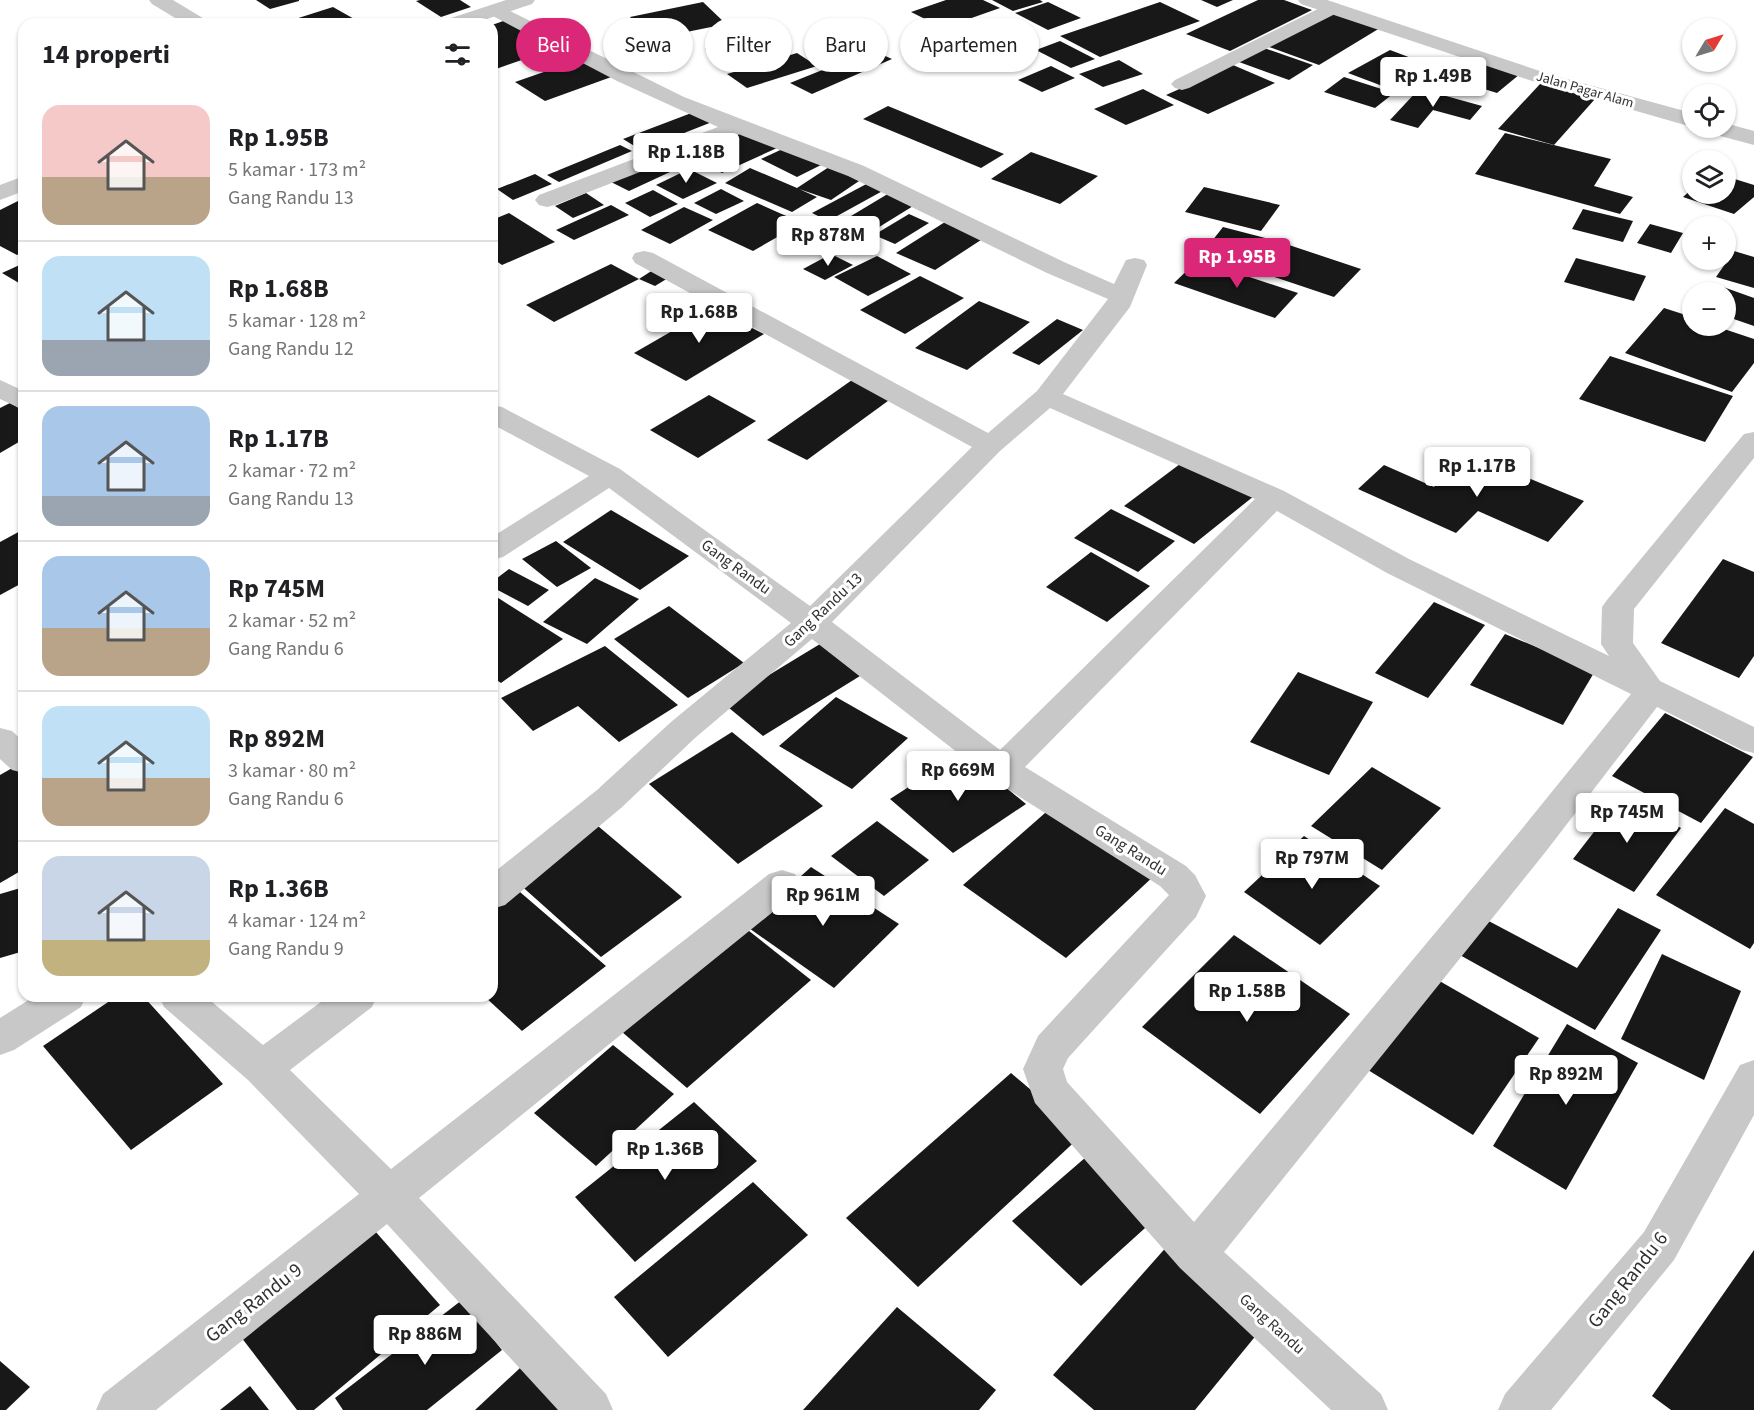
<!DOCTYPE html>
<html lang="id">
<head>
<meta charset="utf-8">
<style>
	:root { --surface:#fff; --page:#f2f2f2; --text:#202124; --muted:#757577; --line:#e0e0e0; --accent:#db2777 }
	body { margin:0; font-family:"Source Sans 3",sans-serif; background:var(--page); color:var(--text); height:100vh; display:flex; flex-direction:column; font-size:22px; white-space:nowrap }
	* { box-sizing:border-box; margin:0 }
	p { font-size:20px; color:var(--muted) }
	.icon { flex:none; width:33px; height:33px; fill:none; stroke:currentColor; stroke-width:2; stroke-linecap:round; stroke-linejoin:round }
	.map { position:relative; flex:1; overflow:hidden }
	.panel { position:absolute; left:18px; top:18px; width:480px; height:984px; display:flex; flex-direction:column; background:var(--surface); border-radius:18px; box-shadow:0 2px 4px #0004 }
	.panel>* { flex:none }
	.top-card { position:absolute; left:516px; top:18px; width:570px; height:54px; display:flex; gap:12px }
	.needle { width:39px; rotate:52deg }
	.tools { position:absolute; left:1682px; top:18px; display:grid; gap:12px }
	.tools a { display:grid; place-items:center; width:54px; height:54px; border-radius:50%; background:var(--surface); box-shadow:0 2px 4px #0004; font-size:30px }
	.price { position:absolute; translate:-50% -51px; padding:0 14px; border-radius:6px; background:#fff; color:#222; font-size:20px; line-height:39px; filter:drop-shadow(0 2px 3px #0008) }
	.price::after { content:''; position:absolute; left:50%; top:36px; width:18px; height:14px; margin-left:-9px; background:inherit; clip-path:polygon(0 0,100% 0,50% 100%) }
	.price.on { background:var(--accent); color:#fff }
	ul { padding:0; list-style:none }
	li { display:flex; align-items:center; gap:18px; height:150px; padding:0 24px }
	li+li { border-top:2px solid var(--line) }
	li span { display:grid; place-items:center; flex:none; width:168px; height:120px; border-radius:18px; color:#555 }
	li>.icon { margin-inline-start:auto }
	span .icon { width:72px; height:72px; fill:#fffc; stroke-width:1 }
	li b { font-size:26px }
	h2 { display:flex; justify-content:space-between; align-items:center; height:72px; padding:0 24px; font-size:26px }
	.chip { padding:0 21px; border-radius:27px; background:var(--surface); box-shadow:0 2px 4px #0004; font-size:21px; line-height:54px }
	.chip.on { background:var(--accent); color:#fff }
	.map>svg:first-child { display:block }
	.building { fill:#181818 }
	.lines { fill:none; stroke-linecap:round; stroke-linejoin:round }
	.minor { fill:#c8c8c8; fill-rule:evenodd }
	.tertiary { fill:#c8c8c8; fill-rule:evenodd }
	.labels { text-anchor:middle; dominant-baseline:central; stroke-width:6; stroke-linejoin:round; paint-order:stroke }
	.far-street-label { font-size:14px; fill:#313131; stroke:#fff }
	.street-label { font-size:16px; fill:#313131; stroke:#fff }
	.near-street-label { font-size:20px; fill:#313131; stroke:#fff }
</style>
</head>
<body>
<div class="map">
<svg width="1754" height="1410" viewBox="0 0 1754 1410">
	<rect width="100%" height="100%" fill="#fff"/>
	<g class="building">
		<polygon points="256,0 299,0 299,1 270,9"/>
		<polygon points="420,0 460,0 471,7 441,17 416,1"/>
		<polygon points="946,0 983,0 1000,8 943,28 911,12"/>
		<polygon points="992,0 1040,0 1043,2 1013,11"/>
		<polygon points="1201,0 1233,0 1217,7"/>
		<polygon points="1258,0 1284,0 1312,10 1230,51 1186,34"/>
		<polygon points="703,2 726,24 652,39 630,17"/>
		<polygon points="1048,2 1081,18 1048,30 1015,13"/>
		<polygon points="1160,2 1200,21 1100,57 1060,36"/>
		<polygon points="333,7 363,24 294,24 289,21"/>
		<polygon points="1330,12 1380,28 1319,65 1269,47"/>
		<polygon points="506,20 556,48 496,69 492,67 492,25"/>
		<polygon points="766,33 788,50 726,66 705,49"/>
		<polygon points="1060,41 1095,59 1071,68 1036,50"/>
		<polygon points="1264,48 1313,65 1289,80 1239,62"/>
		<polygon points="872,50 892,59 812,94 790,83"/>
		<polygon points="1390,50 1435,67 1393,90 1348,73"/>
		<polygon points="797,53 817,66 747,88 727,74"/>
		<polygon points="1463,57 1520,74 1497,93 1439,75"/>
		<polygon points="584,58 614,76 545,101 515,82"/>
		<polygon points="1119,60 1143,74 1103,87 1079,74"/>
		<polygon points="1233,65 1275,83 1208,114 1166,95"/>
		<polygon points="1051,66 1075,78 1042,92 1018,80"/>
		<polygon points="1344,77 1394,93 1375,108 1324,92"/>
		<polygon points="1540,84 1595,99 1554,145 1498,129"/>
		<polygon points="1143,89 1174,105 1126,125 1094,109"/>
		<polygon points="1418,90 1446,96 1482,106 1470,120 1433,110 1418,128 1390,120"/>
		<polygon points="888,106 1004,154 981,168 863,119"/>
		<polygon points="694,112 712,122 641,150 623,139"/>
		<polygon points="744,132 777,148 722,173 690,156"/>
		<polygon points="1505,133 1611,159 1594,186 1633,197 1620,214 1475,174"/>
		<polygon points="620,145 632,151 559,182 547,175"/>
		<polygon points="789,146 825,163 797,177 761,159"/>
		<polygon points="1031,152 1098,176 1060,204 991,179"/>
		<polygon points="653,163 670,172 629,191 611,182"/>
		<polygon points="832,165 865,177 831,200 799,189 817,197 792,212 725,183 750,168 797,188"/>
		<polygon points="689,169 717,183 683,199 656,185"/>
		<polygon points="535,174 552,184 513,200 497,189"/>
		<polygon points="1725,176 1754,185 1754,197 1734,214 1683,197 1692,189 1692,194 1725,194"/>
		<polygon points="872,181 888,188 828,221 812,213"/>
		<polygon points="1204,187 1280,205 1261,231 1185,212"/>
		<polygon points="721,189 744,201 716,214 694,203"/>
		<polygon points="653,190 678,204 650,217 625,203"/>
		<polygon points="891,192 918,203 863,237 836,225"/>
		<polygon points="586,193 604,205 573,218 555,206"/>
		<polygon points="24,198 24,251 17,255 0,246 0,210"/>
		<polygon points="757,203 802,223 753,251 708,230"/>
		<polygon points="611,205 629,215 574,240 556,230"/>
		<polygon points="684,207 713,220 670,244 641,230"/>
		<polygon points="1583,209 1633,221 1623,242 1572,229"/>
		<polygon points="509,213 555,242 502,265 492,258 492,220"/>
		<polygon points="909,214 929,223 895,244 874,235"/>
		<polygon points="945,222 984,238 935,270 896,253"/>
		<polygon points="1650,224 1683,233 1671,253 1637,243"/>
		<polygon points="1223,227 1273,240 1251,268 1201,255"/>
		<polygon points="1286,244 1361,269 1334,297 1257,271"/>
		<polygon points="1734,251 1754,257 1754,288 1716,277"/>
		<polygon points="831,254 853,265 825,280 803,269"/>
		<polygon points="877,256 911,274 868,296 834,277"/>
		<polygon points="1576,258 1646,276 1634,301 1564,282"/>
		<polygon points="1198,260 1298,293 1275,318 1174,283"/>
		<polygon points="24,263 24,286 2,273"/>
		<polygon points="611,264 639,279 554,322 526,305"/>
		<polygon points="656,268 673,275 655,286 639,279"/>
		<polygon points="920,276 964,298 905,334 860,310"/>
		<polygon points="1712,283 1754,298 1754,326 1725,316 1725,292 1703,292"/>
		<polygon points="979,301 1030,322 967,370 915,348"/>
		<polygon points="712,308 764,334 686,381 634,353"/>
		<polygon points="1664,308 1692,317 1692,326 1715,326 1754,339 1754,363 1732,392 1625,353"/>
		<polygon points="1057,319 1083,330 1039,365 1012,353"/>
		<polygon points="1610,356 1733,396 1705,442 1579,399"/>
		<polygon points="852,380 892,398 807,460 767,440"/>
		<polygon points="709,395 756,421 698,458 650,430"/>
		<polygon points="10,403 24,411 24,439 0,453 0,408"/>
		<polygon points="1468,453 1584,501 1548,542 1478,511 1456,533 1358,489 1384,465 1434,487"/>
		<polygon points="1184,461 1254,496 1194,544 1124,506"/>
		<polygon points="1111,509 1175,541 1138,572 1074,538"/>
		<polygon points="611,510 689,556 640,590 563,542"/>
		<polygon points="24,529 24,582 0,595 0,542"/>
		<polygon points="556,541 591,568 557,587 522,559"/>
		<polygon points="1091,552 1150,586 1107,622 1046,587"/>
		<polygon points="1723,559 1754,572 1754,656 1739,678 1661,643"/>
		<polygon points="509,569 549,590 528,606 492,587 492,582"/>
		<polygon points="595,578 639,599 587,644 543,622"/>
		<polygon points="492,594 563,639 501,683 492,677"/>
		<polygon points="1434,602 1485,625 1428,698 1375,673"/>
		<polygon points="669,606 744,663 688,698 614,639"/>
		<polygon points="1505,634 1595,671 1563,725 1470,685"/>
		<polygon points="820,644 860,676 763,736 723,703"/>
		<polygon points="605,646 678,705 619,742 578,706 533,731 501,698"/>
		<polygon points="1298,672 1373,702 1329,775 1250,742"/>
		<polygon points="836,697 908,738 852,789 779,746"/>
		<polygon points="1665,713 1753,757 1701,823 1612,776"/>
		<polygon points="732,732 823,806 738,864 649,784"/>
		<polygon points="963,752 1026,804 953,853 890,799"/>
		<polygon points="14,767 24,778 24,869 0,883 0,775"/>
		<polygon points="1372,767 1441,808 1382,870 1311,826"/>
		<polygon points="1621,797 1681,828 1634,892 1573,859"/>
		<polygon points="1053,806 1156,874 1066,958 963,885"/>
		<polygon points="1725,808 1754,824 1754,943 1750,949 1656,895"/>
		<polygon points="877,821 929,860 884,896 831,856"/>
		<polygon points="598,826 682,897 601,957 517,882"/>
		<polygon points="1304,836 1380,886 1320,945 1244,892"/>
		<polygon points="811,867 899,924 834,988 746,926"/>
		<polygon points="513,886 606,966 522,1031 484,996 492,996 492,902"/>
		<polygon points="24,887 24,951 0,958 0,894"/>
		<polygon points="1618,908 1661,930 1595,1030 1458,954 1483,918 1577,968"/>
		<polygon points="739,923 811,980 687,1088 614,1025"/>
		<polygon points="1234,935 1350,1014 1260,1114 1142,1027"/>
		<polygon points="1662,954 1741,991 1704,1080 1621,1039"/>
		<polygon points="1436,979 1539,1038 1473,1135 1368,1070"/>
		<polygon points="117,996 143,996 223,1084 131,1150 43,1046"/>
		<polygon points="1567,1024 1638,1063 1566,1190 1493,1146"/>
		<polygon points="613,1045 674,1094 596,1166 534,1113"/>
		<polygon points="1011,1073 1083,1134 918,1287 846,1218"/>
		<polygon points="694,1102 757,1161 635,1262 575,1197"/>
		<polygon points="1086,1157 1155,1219 1081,1286 1012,1221"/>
		<polygon points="753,1182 808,1235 668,1357 614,1297"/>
		<polygon points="375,1231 440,1305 314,1410 297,1410 241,1337"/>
		<polygon points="1169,1244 1267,1322 1195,1410 1094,1410 1053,1375"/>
		<polygon points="1754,1250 1754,1410 1671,1410 1652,1396"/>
		<polygon points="462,1300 502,1350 427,1410 343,1410 335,1398"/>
		<polygon points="897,1307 996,1390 979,1410 803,1410"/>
		<polygon points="0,1361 30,1387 6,1410 0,1410"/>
		<polygon points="520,1368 561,1410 475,1410"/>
		<polygon points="250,1386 269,1410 220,1410"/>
	</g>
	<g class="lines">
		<g class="minor">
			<polygon points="149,0 173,0 206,20 209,24 185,24 152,4"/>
			<polygon points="1332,2 1339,4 1342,8 1339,12 1189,88 1182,90 1175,88 1171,84 1175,80"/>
			<path d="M496,4L684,97L864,166L1064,262L1114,284L1126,260L1135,258L1144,260L1147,265L1130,307L1063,394L1284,491L1409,559L1609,656L1601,644L1602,607L1607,600L1744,434L1754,432V458L1634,609L1633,643L1660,681L1754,727V753L1742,750L1657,707L1547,850L1224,1252L1381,1394L1388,1410H1331L1180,1268L1035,1103L1023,1069L1038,1036L1169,895L1160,886L990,778L812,639L695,738L621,808L505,905L492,909V874L597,790L671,722L791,623L609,488L503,557L492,560V537L589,476L492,424V405L502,407L620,469L810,606L972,447L635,263L632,258L635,253L644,251L653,253L988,433L1037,391L1108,299L1047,273L848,176L738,134L555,205L547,207L539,205L535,200L539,195L718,127L617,81L489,14L486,10L489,6ZM1050,408L1255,499L1000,750L832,622L1000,451ZM1277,511L1387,573L1631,694L1521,830L1194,1222L1067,1082L1063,1069L1068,1058L1196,917L1206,896L1195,875L1186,866L1025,767Z"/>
			<polygon points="0,380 24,391 24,410 0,399"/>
			<polygon points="0,728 12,731 24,742 24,773 12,770 0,759"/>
			<polygon points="782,870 795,874 800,884 795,894 419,1198 606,1394 613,1410 558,1410 387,1224 156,1410 96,1410 103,1394 359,1194 248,1080 164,1007 159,996 205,996 263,1045 329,996 377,996 372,1007 290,1070 391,1169 769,874"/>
			<polygon points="35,996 86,996 81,1007 14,1050 0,1055 0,1018"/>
			<polygon points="1754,1060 1754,1115 1674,1260 1551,1410 1498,1410 1505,1394 1644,1232 1740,1065"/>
		</g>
		<g class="tertiary">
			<polygon points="506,0 535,0 532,4 472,24 442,24 445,20"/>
			<polygon points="1298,0 1327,0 1549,74 1692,113 1692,127 1535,82 1301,4"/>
			<polygon points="1725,123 1754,131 1754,145 1709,133 1706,128 1725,128"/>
			<polygon points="24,176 24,191 0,200 0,185"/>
		</g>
	</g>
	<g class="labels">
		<g class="far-street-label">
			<text transform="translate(1585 90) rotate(16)">Jalan Pagar Alam</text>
		</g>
		<g class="street-label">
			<text transform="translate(736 567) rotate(36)">Gang Randu</text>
			<text transform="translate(823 610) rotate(-43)">Gang Randu 13</text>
			<text transform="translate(1131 850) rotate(32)">Gang Randu</text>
			<text transform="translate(1272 1324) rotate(42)">Gang Randu</text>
		</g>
		<g class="near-street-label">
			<text transform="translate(1628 1280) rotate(-52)">Gang Randu 6</text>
			<text transform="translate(254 1303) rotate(-38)">Gang Randu 9</text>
		</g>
	</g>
</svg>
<div class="tools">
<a><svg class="needle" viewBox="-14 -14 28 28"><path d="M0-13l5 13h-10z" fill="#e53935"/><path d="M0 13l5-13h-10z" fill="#757577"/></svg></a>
<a><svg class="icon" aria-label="locate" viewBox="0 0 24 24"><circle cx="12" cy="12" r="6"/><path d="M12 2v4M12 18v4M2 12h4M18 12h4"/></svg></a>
<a><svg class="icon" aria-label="layers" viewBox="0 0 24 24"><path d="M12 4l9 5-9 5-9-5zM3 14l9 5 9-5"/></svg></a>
<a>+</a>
<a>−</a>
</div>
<b class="price" style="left:1433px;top:108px">Rp 1.49B</b>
<b class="price" style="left:686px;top:184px">Rp 1.18B</b>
<b class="price" style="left:828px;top:267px">Rp 878M</b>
<b class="price on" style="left:1237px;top:289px">Rp 1.95B</b>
<b class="price" style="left:699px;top:344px">Rp 1.68B</b>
<b class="price" style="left:1477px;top:498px">Rp 1.17B</b>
<b class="price" style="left:958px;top:802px">Rp 669M</b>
<b class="price" style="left:1627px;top:844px">Rp 745M</b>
<b class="price" style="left:1312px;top:890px">Rp 797M</b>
<b class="price" style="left:823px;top:927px">Rp 961M</b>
<b class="price" style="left:1247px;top:1023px">Rp 1.58B</b>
<b class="price" style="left:1566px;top:1106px">Rp 892M</b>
<b class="price" style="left:665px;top:1181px">Rp 1.36B</b>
<b class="price" style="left:425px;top:1366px">Rp 886M</b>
<div class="top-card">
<a class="chip on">Beli</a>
<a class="chip">Sewa</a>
<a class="chip">Filter</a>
<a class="chip">Baru</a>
<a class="chip">Apartemen</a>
</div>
<section class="panel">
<h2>14 properti<svg class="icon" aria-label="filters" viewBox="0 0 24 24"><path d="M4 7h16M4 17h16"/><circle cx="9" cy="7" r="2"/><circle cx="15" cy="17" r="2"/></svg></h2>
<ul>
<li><span style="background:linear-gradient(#f6c9c9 60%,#b9a48a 0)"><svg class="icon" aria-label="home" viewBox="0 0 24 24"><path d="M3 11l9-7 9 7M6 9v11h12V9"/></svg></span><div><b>Rp 1.95B</b><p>5 kamar · 173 m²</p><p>Gang Randu 13</p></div></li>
<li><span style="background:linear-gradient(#bfe0f5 70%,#9aa5b1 0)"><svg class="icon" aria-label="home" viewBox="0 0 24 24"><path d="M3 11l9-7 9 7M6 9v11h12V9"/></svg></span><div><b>Rp 1.68B</b><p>5 kamar · 128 m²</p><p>Gang Randu 12</p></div></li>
<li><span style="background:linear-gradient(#a9c7e8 75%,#9aa5b1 0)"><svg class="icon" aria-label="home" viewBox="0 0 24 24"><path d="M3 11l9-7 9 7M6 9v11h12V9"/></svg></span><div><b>Rp 1.17B</b><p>2 kamar · 72 m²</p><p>Gang Randu 13</p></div></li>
<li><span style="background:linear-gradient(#a9c7e8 60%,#b9a48a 0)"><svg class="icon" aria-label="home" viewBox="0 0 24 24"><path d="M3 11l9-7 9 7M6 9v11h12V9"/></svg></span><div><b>Rp 745M</b><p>2 kamar · 52 m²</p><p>Gang Randu 6</p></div></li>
<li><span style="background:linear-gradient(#bfe0f5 60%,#b9a48a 0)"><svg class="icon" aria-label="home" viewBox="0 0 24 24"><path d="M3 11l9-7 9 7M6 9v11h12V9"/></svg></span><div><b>Rp 892M</b><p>3 kamar · 80 m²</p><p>Gang Randu 6</p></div></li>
<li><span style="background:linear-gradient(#c9d6e8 70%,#c2b280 0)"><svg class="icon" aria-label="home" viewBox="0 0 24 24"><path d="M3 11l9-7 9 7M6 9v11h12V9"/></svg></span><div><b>Rp 1.36B</b><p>4 kamar · 124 m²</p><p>Gang Randu 9</p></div></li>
</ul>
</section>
</div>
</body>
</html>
